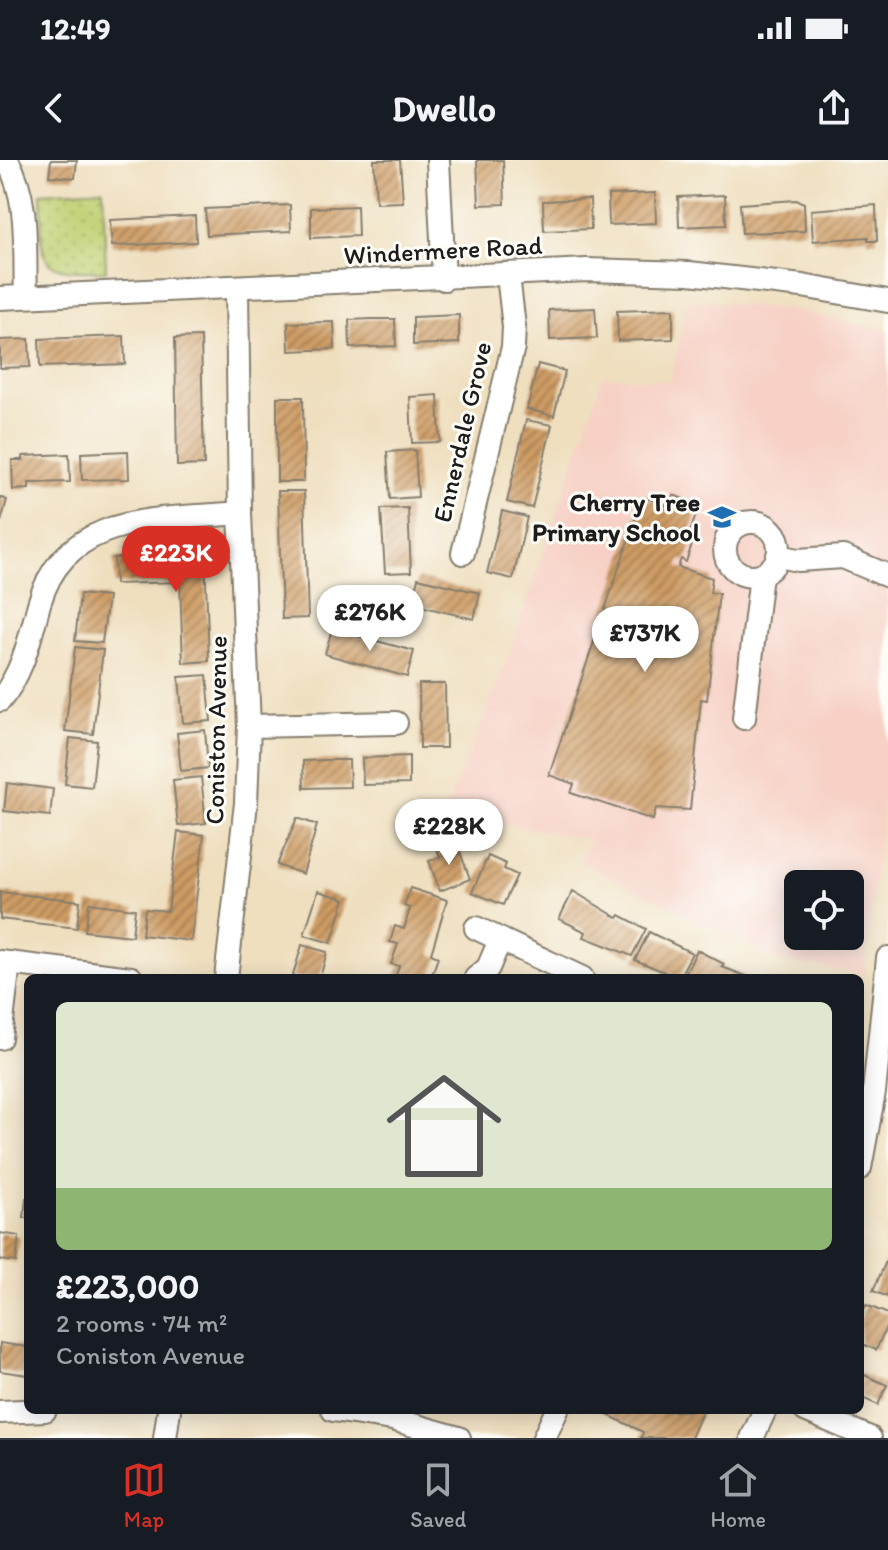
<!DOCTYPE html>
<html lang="en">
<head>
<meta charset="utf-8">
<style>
	:root { --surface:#171b24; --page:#242831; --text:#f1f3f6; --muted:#9ea1a6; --line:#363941; --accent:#d93025 }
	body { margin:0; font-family:Itim,sans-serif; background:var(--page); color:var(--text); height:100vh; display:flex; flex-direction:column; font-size:30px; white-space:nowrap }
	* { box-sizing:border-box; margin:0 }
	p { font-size:26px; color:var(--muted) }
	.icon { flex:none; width:44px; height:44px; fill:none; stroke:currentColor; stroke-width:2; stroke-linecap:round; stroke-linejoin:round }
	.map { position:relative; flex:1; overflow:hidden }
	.details { position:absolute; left:24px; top:814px; width:840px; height:440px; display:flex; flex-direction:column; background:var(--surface); border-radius:12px; box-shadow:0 4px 20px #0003 }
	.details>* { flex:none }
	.fabs { position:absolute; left:784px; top:710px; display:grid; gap:16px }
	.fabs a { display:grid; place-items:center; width:80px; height:80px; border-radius:12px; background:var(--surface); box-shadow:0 4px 20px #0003; font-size:40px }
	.price { position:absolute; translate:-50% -68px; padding:0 18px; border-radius:28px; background:#fff; color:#222; font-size:26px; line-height:52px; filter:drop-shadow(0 2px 4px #0008) }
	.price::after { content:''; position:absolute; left:50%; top:48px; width:24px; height:18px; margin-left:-12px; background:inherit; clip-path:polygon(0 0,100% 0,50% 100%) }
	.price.current { background:var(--accent); color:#fff }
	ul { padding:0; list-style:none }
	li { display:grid; align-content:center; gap:16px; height:424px; padding:0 32px }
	li span { display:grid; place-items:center; height:248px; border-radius:12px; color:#555 }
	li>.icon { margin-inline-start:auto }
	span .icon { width:144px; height:144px; fill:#fffc; stroke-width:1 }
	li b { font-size:34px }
	.status { display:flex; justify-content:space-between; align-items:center; height:56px; padding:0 40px; background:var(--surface); direction:ltr }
	.status svg { height:22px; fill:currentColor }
	header { display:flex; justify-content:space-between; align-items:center; height:104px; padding:0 32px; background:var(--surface); font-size:36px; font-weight:700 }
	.dock { display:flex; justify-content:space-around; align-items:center; height:112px; border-top:2px solid var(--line); background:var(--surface); font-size:22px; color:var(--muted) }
	.dock a { display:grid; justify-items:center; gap:4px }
	.dock .current { color:var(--accent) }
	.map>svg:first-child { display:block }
	.built { fill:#f7d1c6; fill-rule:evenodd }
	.grass { fill:url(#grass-dots); stroke:#6e7647; stroke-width:2 }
	.building { fill:url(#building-hatch) }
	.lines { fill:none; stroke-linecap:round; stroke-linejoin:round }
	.minor-casing { stroke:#867e6e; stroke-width:26 }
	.minor { stroke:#fff; stroke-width:22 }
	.labels { text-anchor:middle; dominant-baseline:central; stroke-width:6; stroke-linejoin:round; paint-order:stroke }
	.street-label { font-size:26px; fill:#1c1c1c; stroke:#fdfcf7 }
	.poi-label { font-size:26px; font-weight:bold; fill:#1c1c1c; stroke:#fdfcf7; text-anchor:end }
</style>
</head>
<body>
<div class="status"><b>12:49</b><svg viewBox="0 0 49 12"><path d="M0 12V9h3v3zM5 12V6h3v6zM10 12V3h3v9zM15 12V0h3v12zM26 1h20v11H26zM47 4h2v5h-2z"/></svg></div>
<header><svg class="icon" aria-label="back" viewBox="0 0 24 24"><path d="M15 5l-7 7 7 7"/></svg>Dwello<svg class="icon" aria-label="share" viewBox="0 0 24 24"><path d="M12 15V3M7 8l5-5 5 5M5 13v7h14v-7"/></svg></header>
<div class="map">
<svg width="888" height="1278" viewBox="0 0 888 1278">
	<defs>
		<pattern id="grass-dots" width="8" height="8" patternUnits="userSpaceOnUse" patternTransform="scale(2)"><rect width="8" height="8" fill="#c0d072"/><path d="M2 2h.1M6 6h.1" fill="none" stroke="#a4b262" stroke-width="1.8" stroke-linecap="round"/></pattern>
		<pattern id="building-hatch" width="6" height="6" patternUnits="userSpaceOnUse" patternTransform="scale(2)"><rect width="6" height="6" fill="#cd9b64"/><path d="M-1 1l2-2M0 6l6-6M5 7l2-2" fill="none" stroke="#a67e52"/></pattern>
	</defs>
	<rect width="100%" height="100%" fill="#fdfcf7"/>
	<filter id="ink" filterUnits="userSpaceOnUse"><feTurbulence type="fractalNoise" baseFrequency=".0125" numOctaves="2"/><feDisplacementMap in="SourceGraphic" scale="16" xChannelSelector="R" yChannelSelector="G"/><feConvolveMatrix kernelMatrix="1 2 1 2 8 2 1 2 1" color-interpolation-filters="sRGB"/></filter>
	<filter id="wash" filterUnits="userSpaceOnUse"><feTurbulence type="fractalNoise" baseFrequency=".006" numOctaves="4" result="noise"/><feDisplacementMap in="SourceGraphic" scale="32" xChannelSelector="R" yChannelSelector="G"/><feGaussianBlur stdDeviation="1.8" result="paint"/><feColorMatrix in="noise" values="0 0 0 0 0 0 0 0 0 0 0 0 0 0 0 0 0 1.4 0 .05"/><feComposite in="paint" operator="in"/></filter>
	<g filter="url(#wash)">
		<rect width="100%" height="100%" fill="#efdfbf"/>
		<path class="built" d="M688,140L787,149L888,171V596L864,814L781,801L580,702L591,679L444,654L510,492L603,216L671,221ZM798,724H850V776H798Z"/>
		<path class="grass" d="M103,29L106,111C30,114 43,100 41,33Z"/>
		<g id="blocks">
			<g class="building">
				<polygon points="51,0 77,0 75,18 49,16"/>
				<polygon points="374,0 400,0 403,42 376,43"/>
				<polygon points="477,0 503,0 505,44 479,45"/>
				<polygon points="655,33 656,63 609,65 608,35"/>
				<polygon points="725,35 726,65 679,67 678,37"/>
				<polygon points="590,39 591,69 544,71 543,41"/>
				<polygon points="796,40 804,43 805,71 742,73 740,44"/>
				<polygon points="290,45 291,71 207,75 205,49"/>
				<polygon points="876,45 877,81 868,81 868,77 813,81 811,50"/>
				<polygon points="357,46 358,76 311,78 311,48"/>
				<polygon points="195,56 196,82 112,86 110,60"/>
				<polygon points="595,148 597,178 550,180 549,150"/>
				<polygon points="673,149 673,179 618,181 617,151"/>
				<polygon points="459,155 459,183 413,185 413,157"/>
				<polygon points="372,159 395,159 396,186 350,188 349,160"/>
				<polygon points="334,162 335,189 289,191 288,163"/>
				<polygon points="124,176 125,204 40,207 39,179"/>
				<polygon points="201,177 204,305 177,306 175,178"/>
				<polygon points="29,179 30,207 0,208 0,180"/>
				<polygon points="538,204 565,211 554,256 527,249"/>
				<polygon points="438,235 440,282 412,283 410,237"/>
				<polygon points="277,237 303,237 304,322 277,322"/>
				<polygon points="526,260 552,265 532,348 507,342"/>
				<polygon points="415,290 418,337 390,339 387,292"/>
				<polygon points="128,291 129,319 82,320 81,293"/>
				<polygon points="69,294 70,322 29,323 29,329 13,330 12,300 23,300 23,296"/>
				<polygon points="278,331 304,331 308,458 282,459"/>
				<polygon points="673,335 699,345 689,376 694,378 686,402 681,399 678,407 712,418 710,433 719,433 707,540 701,539 690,650 656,648 653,660 571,633 574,624 549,615 643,337 669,346"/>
				<polygon points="0,337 7,340 1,361 0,361"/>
				<polygon points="408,348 411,412 385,413 381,349"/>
				<polygon points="502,351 527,357 513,419 487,413"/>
				<polygon points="205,395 209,501 183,503 180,422 115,424 114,398"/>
				<polygon points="418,418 480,433 474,459 412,444"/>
				<polygon points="80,434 108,437 102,483 75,481"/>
				<polygon points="332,469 414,491 407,517 325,494"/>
				<polygon points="75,487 103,490 93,574 65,571"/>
				<polygon points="207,515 211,561 183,563 179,517"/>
				<polygon points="419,524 445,524 446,588 420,588"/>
				<polygon points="205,570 208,608 181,611 177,573"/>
				<polygon points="70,578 97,581 92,627 65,624"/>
				<polygon points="409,596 409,624 363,625 362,598"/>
				<polygon points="326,600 349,600 350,627 304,628 303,601"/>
				<polygon points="201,617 206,663 178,666 173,620"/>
				<polygon points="7,623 53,629 50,656 4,651"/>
				<polygon points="297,658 317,665 303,714 277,705"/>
				<polygon points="178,672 204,675 191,781 142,775 145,749 168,751"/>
				<polygon points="456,681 470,719 440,731 429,701 440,697 437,689"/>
				<polygon points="488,696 506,704 504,709 517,715 503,745 472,732"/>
				<polygon points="410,728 447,740 431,794 438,797 431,818 395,818 399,806 391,804 398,784 390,782 395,766 404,769 410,748 404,746"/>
				<polygon points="318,731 345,739 331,783 304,775"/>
				<polygon points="573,731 618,758 620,755 646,769 632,796 584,777 586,772 559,759"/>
				<polygon points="0,732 80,741 77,768 0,759"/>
				<polygon points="89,743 135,749 132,776 85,771"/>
				<polygon points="649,772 692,793 679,818 635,800"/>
				<polygon points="302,785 327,792 320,818 292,818"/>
				<polygon points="697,790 724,804 722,807 751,818 683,818"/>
				<polygon points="26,1038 28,1038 28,1058 24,1058"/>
				<polygon points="0,1073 19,1076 16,1102 0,1100"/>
				<polygon points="888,1097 888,1137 873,1131"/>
				<polygon points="866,1145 888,1154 888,1163 876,1190 860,1183 860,1160"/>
				<polygon points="0,1183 28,1187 28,1215 0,1211"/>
				<polygon points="860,1213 887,1225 878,1245 860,1237"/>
				<polygon points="598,1250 652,1252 703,1250 691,1278 641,1278 643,1272"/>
			</g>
		</g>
	</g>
	<g filter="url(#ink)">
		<use href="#blocks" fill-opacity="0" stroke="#867e6e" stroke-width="2"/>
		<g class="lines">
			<g class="minor-casing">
				<g id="minor">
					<path d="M7,0C30,40 24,90 26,135"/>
					<polyline points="438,0 444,119"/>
					<polyline points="0,138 587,110 689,113 802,126 888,141"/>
					<circle cx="752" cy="389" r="27"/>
					<polyline points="463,393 513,187 514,167 508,115"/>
					<polyline points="778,396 798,400 843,397 888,416"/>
					<path d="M0,540C23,513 30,478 39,444C66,350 161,361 240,353"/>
					<polyline points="744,558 761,415"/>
					<polyline points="249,566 396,563"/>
					<polyline points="476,768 582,818"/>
					<polyline points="0,802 131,818"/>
					<polyline points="226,818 246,643 249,566 240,353 237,129"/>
					<polyline points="476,818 488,808 500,780"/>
					<polyline points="0,878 9,803"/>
					<polyline points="860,1008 874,932 888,798"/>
					<polyline points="333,1250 392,1259 459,1278"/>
					<polyline points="805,1250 870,1278"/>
					<polyline points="0,1252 45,1250"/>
					<polyline points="165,1278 169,1250"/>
					<polyline points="544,1278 557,1250"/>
					<polyline points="752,1278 765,1250"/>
				</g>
			</g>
			<use href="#minor" class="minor"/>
		</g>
	</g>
	<defs>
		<g id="school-bare" transform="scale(2.16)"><path d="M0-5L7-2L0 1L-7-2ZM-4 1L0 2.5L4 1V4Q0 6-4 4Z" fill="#1f6fb2" stroke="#fdfcf7" stroke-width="2.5" paint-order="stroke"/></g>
	</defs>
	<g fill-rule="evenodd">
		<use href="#school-bare" x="722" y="357"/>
	</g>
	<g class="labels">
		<g class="street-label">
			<text transform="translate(443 90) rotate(-3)">Windermere Road</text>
			<text transform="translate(462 272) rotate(-77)">Ennerdale Grove</text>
			<text transform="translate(216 570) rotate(-89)">Coniston Avenue</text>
		</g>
		<g class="poi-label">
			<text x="700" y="342">Cherry Tree<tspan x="700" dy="30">Primary School</tspan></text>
		</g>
	</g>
</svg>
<div class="fabs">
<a><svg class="icon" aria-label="locate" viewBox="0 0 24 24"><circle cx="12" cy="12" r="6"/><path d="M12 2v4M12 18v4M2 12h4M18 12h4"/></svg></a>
</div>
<b class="price current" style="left:176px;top:434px">£223K</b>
<b class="price" style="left:370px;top:493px">£276K</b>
<b class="price" style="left:645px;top:514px">£737K</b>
<b class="price" style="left:449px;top:707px">£228K</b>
<section class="details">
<ul>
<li><span style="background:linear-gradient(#dfe7d0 75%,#8fb573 0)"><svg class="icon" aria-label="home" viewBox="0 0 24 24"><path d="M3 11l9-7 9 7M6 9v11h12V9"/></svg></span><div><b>£223,000</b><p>2 rooms · 74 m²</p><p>Coniston Avenue</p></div></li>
</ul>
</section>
</div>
<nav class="dock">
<a class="current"><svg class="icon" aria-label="map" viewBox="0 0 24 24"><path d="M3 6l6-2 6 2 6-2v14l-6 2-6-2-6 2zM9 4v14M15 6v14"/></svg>Map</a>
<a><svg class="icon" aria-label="saved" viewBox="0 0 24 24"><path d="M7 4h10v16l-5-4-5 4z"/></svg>Saved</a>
<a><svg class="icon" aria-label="home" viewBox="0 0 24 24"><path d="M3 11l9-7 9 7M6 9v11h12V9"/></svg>Home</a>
</nav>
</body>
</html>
